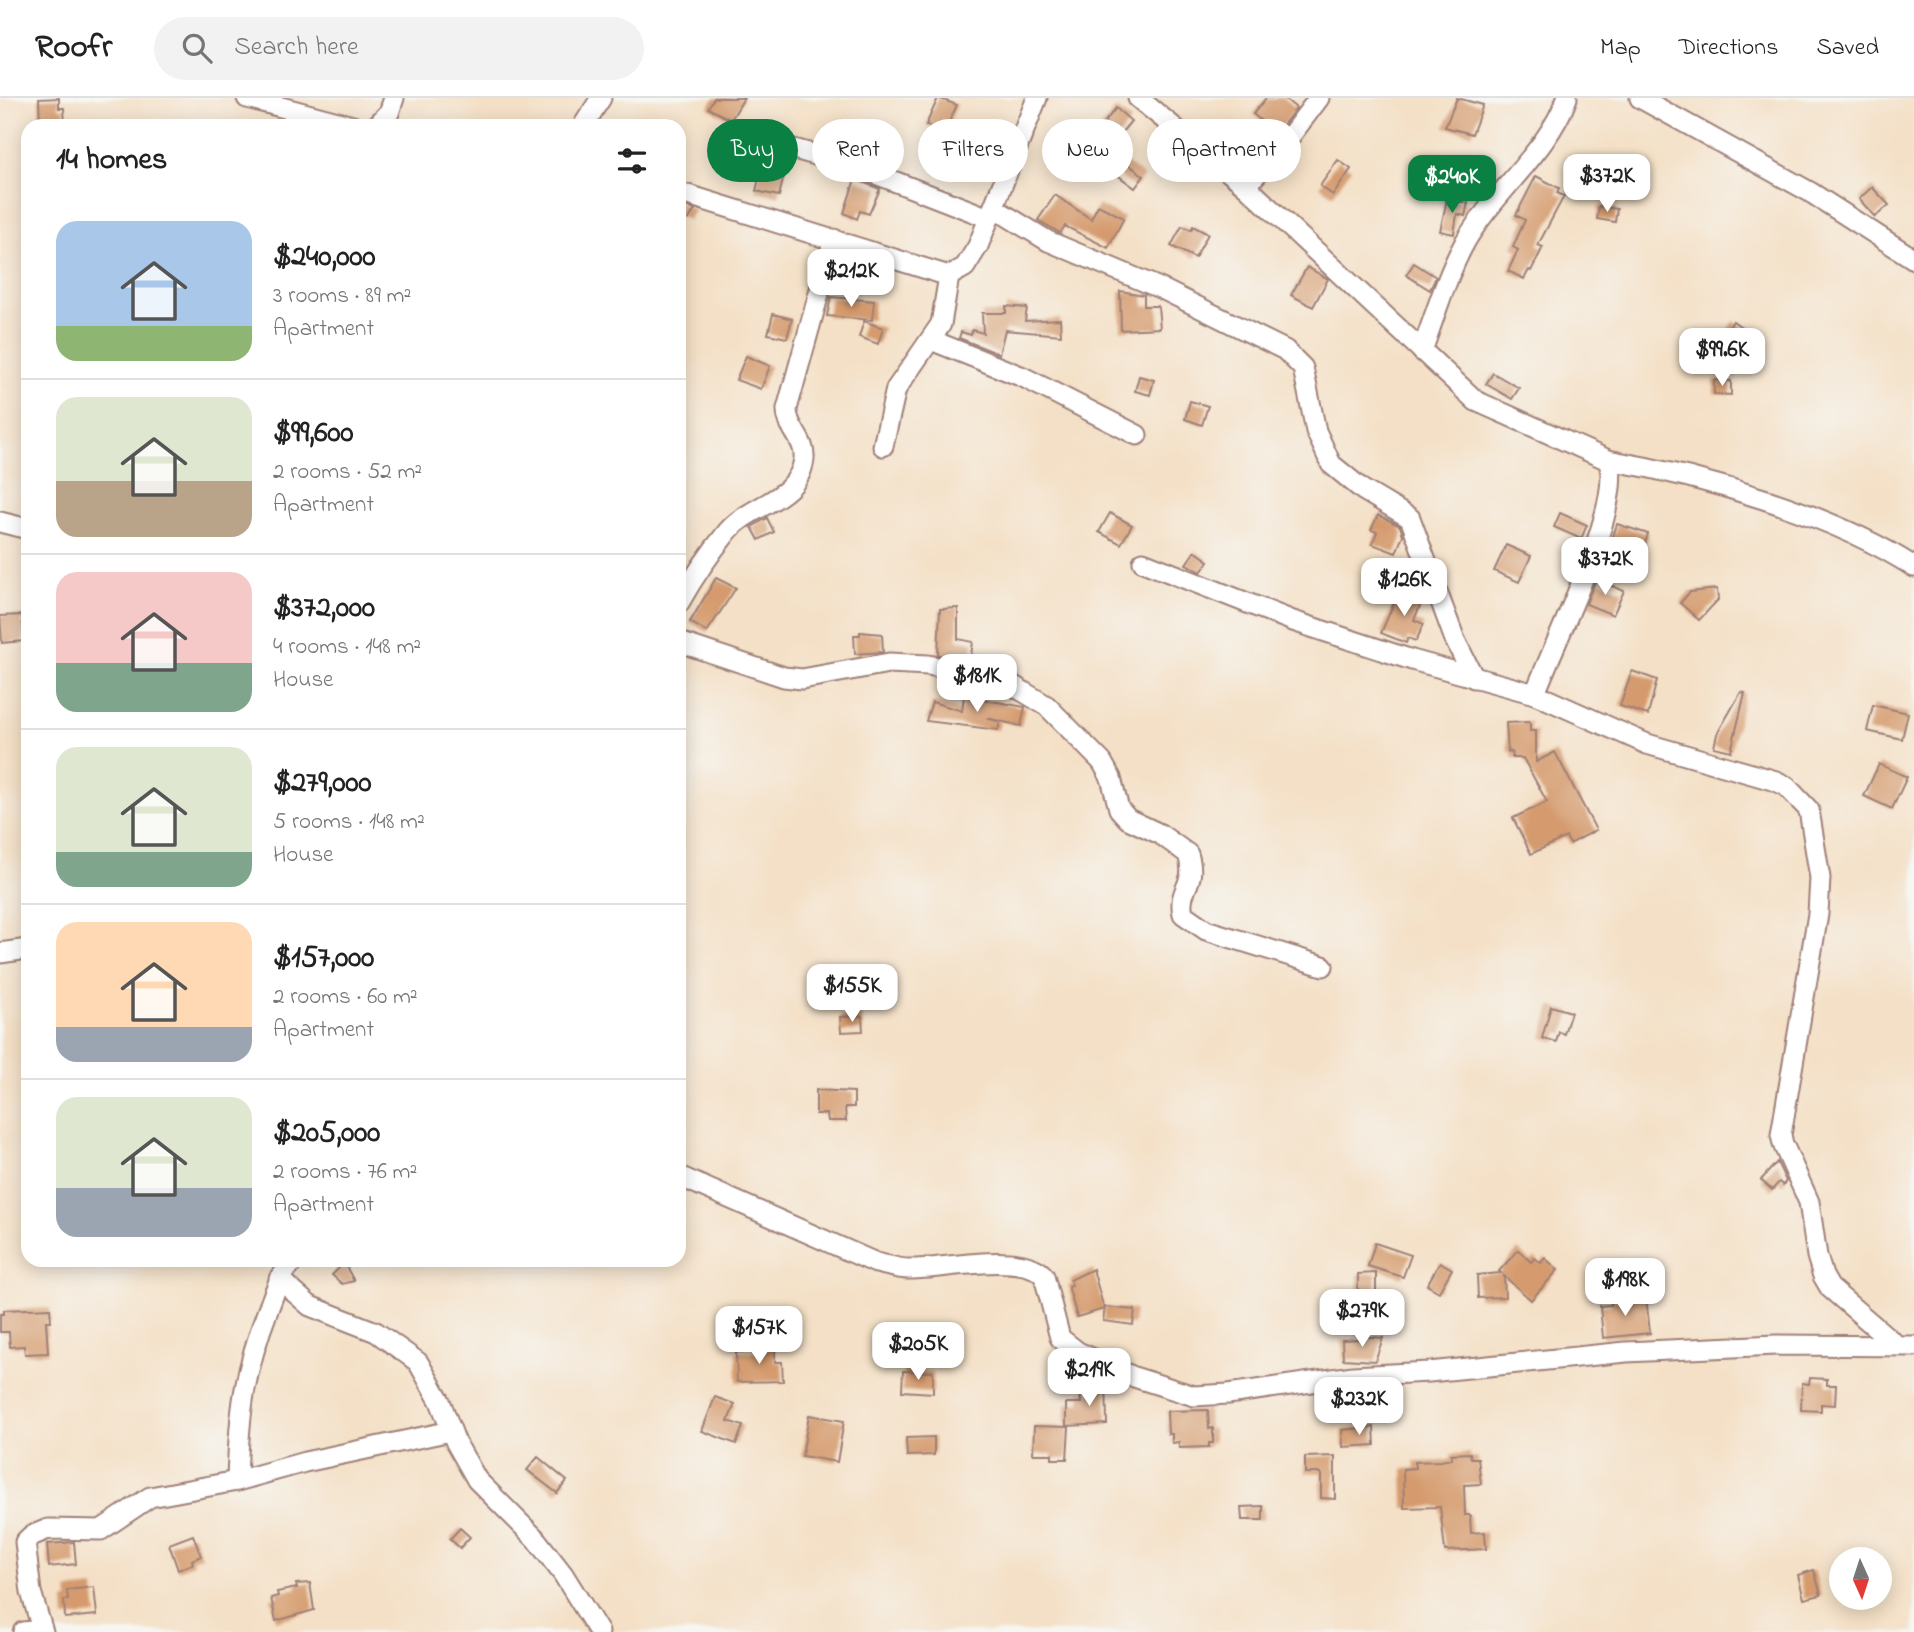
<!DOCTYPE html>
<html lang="en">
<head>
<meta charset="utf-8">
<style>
	:root { --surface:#fff; --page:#f2f2f2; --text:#222; --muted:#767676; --line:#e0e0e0; --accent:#0b8043 }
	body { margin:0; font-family:"Indie Flower",sans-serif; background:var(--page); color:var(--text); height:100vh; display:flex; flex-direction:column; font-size:26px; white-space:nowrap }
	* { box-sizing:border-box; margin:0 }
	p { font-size:23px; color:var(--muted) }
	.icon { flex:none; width:38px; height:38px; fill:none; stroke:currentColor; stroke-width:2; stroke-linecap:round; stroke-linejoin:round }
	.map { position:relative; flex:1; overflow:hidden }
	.panel { position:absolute; left:21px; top:21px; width:665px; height:1148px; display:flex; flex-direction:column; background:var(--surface); border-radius:21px; box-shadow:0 4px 18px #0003 }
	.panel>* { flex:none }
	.guide { position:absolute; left:707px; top:21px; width:665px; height:63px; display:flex; gap:14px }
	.needle { width:46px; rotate:177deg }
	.controls { position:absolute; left:1829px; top:1449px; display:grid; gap:14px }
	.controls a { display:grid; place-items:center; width:63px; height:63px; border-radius:50%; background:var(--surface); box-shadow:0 4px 18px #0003; font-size:35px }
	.price { position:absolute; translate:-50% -60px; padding:0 16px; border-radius:14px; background:#fff; color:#222; font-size:23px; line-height:46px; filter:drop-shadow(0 2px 4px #0008) }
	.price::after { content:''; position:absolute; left:50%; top:42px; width:21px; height:16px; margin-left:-10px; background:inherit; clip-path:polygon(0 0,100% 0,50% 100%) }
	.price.active { background:var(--accent); color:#fff }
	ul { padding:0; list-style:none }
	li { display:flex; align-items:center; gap:21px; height:175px; padding:0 35px }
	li+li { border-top:2px solid var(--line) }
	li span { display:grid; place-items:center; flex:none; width:196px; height:140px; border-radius:21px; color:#555 }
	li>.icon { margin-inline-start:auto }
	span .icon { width:84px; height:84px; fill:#fffc; stroke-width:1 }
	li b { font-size:30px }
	h2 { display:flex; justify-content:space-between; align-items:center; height:84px; padding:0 35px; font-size:30px }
	.pill { padding:0 24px; border-radius:32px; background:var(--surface); box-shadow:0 4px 18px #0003; font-size:24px; line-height:63px }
	.pill.active { background:var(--accent); color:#fff }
	header { display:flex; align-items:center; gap:42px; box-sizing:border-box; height:98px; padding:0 35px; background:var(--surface); border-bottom:2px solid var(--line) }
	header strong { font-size:33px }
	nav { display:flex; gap:38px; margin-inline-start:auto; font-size:24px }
	.search { width:490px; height:63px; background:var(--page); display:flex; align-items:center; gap:18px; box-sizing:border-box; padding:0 24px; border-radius:38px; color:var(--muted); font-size:26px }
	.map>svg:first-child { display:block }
	.building { fill:#d59b6e }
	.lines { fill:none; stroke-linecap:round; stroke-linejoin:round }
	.minor-casing { stroke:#9f8078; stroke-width:23 }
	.minor { stroke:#fff; stroke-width:19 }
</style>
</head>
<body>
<header>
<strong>Roofr</strong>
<div class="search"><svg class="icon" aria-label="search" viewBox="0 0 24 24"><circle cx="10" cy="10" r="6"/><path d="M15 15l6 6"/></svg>Search here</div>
<nav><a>Map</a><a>Directions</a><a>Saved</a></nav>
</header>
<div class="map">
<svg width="1914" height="1534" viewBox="0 0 1914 1534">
	<rect width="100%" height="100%" fill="#f6f6f2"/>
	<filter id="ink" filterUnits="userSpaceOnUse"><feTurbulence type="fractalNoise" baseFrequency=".0143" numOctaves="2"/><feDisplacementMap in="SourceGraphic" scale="14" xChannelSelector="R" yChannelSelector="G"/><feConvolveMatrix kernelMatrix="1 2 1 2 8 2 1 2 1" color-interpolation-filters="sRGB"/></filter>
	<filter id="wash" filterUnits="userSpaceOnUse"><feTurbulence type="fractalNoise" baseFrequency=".00686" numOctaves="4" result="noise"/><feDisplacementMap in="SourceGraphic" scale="28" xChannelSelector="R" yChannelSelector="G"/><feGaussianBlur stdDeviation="1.57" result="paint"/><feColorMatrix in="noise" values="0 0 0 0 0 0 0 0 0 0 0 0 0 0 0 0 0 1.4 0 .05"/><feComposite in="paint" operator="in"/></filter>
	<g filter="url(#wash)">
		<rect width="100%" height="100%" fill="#f4e0c6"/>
		<g id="blocks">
			<g class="building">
				<polygon points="59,0 59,10 64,10 65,27 40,28 39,1"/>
				<polygon points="714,0 744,0 731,22 708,10"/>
				<polygon points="938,0 957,7 944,35 926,27"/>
				<polygon points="1266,0 1284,0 1296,10 1276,36 1253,16"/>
				<polygon points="1457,0 1483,7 1472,36 1445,29"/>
				<polygon points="1116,10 1131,23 1113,45 1098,32"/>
				<polygon points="714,45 731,47 729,64 712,61"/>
				<polygon points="765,56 788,62 779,98 756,93"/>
				<polygon points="1117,58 1144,78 1135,90 1108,70"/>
				<polygon points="1338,62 1351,71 1333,97 1320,88"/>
				<polygon points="1536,78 1559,90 1557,95 1564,98 1538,147 1543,149 1531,173 1529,172 1524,181 1508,173 1518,152 1513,149 1525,122 1516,117"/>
				<polygon points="855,81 880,91 869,116 860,113 857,121 844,115"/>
				<polygon points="1872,89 1889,107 1875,119 1859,101"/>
				<polygon points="1055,97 1091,121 1098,107 1124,120 1108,150 1065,128 1060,135 1038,122"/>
				<polygon points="1447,101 1468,105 1465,118 1457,116 1454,136 1440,133"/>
				<polygon points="679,105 695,112 688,122 679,117"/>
				<polygon points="1599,108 1617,111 1615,124 1597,121"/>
				<polygon points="1182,128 1191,132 1193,128 1208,136 1195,160 1171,148"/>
				<polygon points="1414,165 1436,179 1430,192 1406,177"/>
				<polygon points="1307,169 1328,181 1313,209 1291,197"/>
				<polygon points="1120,193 1144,197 1144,208 1158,208 1160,230 1121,232"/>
				<polygon points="831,199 874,203 872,222 827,218"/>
				<polygon points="1006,208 1027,210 1025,223 1060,221 1061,237 1005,232 999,256 959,240 961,234 971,237 972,232 983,235 982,215 1006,215"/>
				<polygon points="773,216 792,221 787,240 768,236"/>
				<polygon points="864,223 883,230 878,246 859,239"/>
				<polygon points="1733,223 1751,236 1743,246 1726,234"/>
				<polygon points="746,258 770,268 761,291 736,282"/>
				<polygon points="1493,275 1519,290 1512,301 1486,286"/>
				<polygon points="1139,278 1154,282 1150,297 1135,293"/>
				<polygon points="1714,282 1731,283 1731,297 1714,296"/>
				<polygon points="1190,303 1208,308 1202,327 1185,321"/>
				<polygon points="1110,415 1132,427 1121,446 1099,434"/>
				<polygon points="1560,415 1587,427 1581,441 1554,429"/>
				<polygon points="1378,417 1400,428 1403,437 1396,455 1372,446 1377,434 1371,432"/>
				<polygon points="767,420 774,434 759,442 752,429"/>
				<polygon points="1617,426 1648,436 1642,455 1611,445"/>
				<polygon points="1506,447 1531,458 1519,484 1494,473"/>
				<polygon points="1195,453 1209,463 1201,474 1186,466"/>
				<polygon points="716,480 736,490 707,534 690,524"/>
				<polygon points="1596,481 1624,493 1613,517 1586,506"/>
				<polygon points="1400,491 1423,501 1414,522 1424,526 1416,543 1408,540 1406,545 1381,535"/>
				<polygon points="1717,491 1718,502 1699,522 1680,505 1690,494"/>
				<polygon points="958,510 958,541 973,544 970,563 938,557 940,511"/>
				<polygon points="22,517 24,543 2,545 0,518"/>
				<polygon points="860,534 882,536 883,554 855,556 854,537 860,537"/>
				<polygon points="1632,573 1657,582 1648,617 1620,608"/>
				<polygon points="1741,594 1745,595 1731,653 1714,649 1717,636"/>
				<polygon points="964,598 1025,609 1021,628 987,620 1000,624 998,632 926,623 932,604 962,613"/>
				<polygon points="1873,607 1908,615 1902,641 1867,633"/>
				<polygon points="1530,624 1530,633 1536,633 1536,664 1555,654 1596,732 1570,746 1566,739 1531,756 1513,720 1547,704 1523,660 1512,660 1512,654 1508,654 1506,625"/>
				<polygon points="1879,666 1907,679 1892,711 1864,698"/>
				<polygon points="1551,908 1571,914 1564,936 1559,934 1556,944 1542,940"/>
				<polygon points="862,918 863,933 841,934 840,919"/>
				<polygon points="816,992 854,994 854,1009 845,1009 846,1023 828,1023 827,1016 816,1016"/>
				<polygon points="1777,1064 1786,1083 1783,1087 1779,1084 1772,1092 1761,1082"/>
				<polygon points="1375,1145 1411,1157 1403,1179 1368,1168"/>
				<polygon points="1518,1152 1531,1164 1535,1160 1541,1165 1545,1160 1558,1172 1531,1202 1504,1178 1505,1199 1478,1200 1477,1177 1501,1175 1499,1173"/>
				<polygon points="1440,1164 1452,1171 1439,1194 1427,1187"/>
				<polygon points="344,1165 354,1183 342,1186 332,1177"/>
				<polygon points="1093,1171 1104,1211 1077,1219 1068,1188 1072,1187 1070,1182"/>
				<polygon points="1376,1175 1376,1207 1358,1207 1358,1176"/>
				<polygon points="1646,1199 1650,1235 1603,1240 1600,1208 1611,1207 1611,1202"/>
				<polygon points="1105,1209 1135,1212 1133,1227 1103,1223"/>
				<polygon points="50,1210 51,1223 46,1223 48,1255 25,1256 24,1248 10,1249 9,1234 0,1234 0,1216 4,1216 4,1212"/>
				<polygon points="932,1229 958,1235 953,1256 927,1250"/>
				<polygon points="1360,1238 1383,1240 1375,1263 1343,1261 1342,1242 1360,1241"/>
				<polygon points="761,1248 775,1248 775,1264 782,1264 783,1283 737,1284 736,1254 761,1254"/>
				<polygon points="903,1273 933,1274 933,1295 902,1293"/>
				<polygon points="1101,1278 1106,1280 1107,1326 1066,1328 1066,1305 1081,1305 1080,1294 1095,1294"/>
				<polygon points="1810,1280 1827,1281 1827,1287 1836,1287 1835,1307 1821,1306 1821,1313 1801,1312 1802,1285 1809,1286"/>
				<polygon points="715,1299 735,1306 728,1323 743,1328 736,1346 702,1333"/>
				<polygon points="1208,1312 1209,1331 1213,1330 1213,1345 1209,1345 1209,1349 1179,1350 1179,1344 1172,1345 1172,1336 1168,1336 1167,1313"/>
				<polygon points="809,1317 844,1323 837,1364 802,1358"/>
				<polygon points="1034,1328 1069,1329 1067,1361 1052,1361 1052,1356 1033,1356"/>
				<polygon points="1374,1329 1375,1347 1343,1349 1342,1332"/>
				<polygon points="934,1339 934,1357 907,1358 906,1340"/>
				<polygon points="1470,1355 1471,1360 1478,1360 1481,1386 1464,1387 1465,1417 1470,1417 1471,1435 1485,1434 1486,1451 1445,1453 1440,1409 1404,1410 1403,1371 1415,1370 1414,1364 1441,1363 1451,1361 1451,1356"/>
				<polygon points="1335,1358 1335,1401 1321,1400 1321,1375 1305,1375 1305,1359"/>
				<polygon points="538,1359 567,1383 557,1395 527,1372"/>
				<polygon points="1263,1408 1263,1422 1242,1422 1241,1409"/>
				<polygon points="460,1430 470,1439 460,1450 450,1441"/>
				<polygon points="193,1437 201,1458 192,1462 193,1466 178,1472 169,1446"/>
				<polygon points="74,1444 76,1466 49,1469 47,1446"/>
				<polygon points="1814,1472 1821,1497 1804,1501 1798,1477"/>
				<polygon points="310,1485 314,1512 276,1523 271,1500 278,1498 277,1494 297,1490 296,1486"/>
				<polygon points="94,1489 97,1517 65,1520 64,1502 68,1502 67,1492"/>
			</g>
		</g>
	</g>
	<g filter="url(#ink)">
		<use href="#blocks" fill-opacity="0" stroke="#9f8078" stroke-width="2"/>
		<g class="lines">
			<g class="minor-casing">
				<g id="minor">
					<polyline points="247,0 353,28"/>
					<path d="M1138,0L1246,88L1476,303L1608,362C1626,405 1552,548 1535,596"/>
					<polyline points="1640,0 1810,94 1914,161"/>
					<polyline points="376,28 389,15 394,0"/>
					<polyline points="583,28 601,0"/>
					<polyline points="740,36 855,68 989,120"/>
					<polyline points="1246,88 1288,41 1319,0"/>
					<polyline points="688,97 949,178 965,169 978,148 1037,0"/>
					<polyline points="994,110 1048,143 1162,191 1285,252 1303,270 1316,333 1331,366 1363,392 1410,420 1455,542 1474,580"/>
					<polyline points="931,242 1023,279 1137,337"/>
					<path d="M1422,253C1435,217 1447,177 1465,144C1494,94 1549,52 1567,0"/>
					<polyline points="883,348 896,291 941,226 949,178"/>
					<path d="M1608,362C1702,378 1835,417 1914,469"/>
					<polyline points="0,424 28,431"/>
					<polyline points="1143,464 1293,523 1412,562 1535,596 1647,646 1776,683 1786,688 1809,712 1820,780 1818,816 1781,1037 1783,1046 1809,1104 1817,1158 1823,1178 1830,1190 1895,1246"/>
					<path d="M679,505C693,480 710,455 728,433C751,406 799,402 804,361C806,341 786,330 787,311L834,141"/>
					<path d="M679,544L784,579L802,581L889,565L928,567L1004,582L1047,608L1102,664L1111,680L1119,711L1128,721L1160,736L1188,756C1198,788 1177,789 1183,816L1206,832L1323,868"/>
					<polyline points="0,855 28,851"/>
					<path d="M679,1078L876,1165C886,1167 898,1171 909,1171C940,1172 1024,1152 1044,1178L1060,1240L1078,1254L1134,1279L1194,1298L1228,1296L1353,1278L1429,1274L1626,1254L1776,1247L1914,1248"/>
					<polyline points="279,1181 310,1208 376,1234 418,1264 440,1303 456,1345 477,1382 535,1440 563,1476 599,1534"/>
					<path d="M237,1383C239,1313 244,1274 269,1209C276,1191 280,1175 295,1162"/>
					<polyline points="23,1534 42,1532"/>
					<polyline points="43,1534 31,1494 25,1444 31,1438 48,1431 101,1432 150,1399 237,1383 305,1364 451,1333"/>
				</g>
			</g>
			<use href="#minor" class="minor"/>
		</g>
	</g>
</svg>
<div class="controls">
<a><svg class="needle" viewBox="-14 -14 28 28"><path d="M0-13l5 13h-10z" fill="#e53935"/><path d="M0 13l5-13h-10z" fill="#767676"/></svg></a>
</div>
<b class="price" style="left:1607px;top:116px">$372K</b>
<b class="price active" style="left:1452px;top:117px">$240K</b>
<b class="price" style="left:851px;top:211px">$212K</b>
<b class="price" style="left:1722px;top:290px">$99.6K</b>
<b class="price" style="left:1605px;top:499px">$372K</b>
<b class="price" style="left:1404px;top:520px">$126K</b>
<b class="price" style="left:977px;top:616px">$181K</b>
<b class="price" style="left:852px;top:926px">$155K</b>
<b class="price" style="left:1625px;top:1220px">$198K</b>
<b class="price" style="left:1362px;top:1251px">$279K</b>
<b class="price" style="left:759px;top:1268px">$157K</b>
<b class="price" style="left:918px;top:1284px">$205K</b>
<b class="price" style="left:1089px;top:1310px">$219K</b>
<b class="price" style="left:1359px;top:1339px">$232K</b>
<div class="guide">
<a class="pill active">Buy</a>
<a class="pill">Rent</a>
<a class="pill">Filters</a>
<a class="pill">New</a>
<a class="pill">Apartment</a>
</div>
<section class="panel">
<h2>14 homes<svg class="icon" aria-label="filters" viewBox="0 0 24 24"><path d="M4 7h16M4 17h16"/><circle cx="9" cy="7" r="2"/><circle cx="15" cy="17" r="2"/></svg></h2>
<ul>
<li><span style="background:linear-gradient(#a9c7e8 75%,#8fb573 0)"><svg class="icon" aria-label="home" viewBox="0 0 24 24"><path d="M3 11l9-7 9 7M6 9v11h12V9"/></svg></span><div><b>$240,000</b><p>3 rooms · 89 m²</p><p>Apartment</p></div></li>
<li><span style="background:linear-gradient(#dfe7d0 60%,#b9a48a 0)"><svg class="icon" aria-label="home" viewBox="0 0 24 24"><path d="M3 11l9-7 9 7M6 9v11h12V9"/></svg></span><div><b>$99,600</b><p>2 rooms · 52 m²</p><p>Apartment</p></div></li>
<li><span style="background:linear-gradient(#f6c9c9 65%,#7fa58c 0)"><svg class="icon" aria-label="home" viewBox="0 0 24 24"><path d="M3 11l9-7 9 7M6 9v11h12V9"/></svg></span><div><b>$372,000</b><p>4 rooms · 148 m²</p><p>House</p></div></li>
<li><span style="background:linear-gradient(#dfe7d0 75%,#7fa58c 0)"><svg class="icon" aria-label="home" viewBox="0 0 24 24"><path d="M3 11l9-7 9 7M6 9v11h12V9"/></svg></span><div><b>$279,000</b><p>5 rooms · 148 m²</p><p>House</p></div></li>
<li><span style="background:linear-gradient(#ffd9b3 75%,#9aa5b1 0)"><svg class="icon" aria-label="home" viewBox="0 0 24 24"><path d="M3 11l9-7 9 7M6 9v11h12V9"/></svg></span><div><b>$157,000</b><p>2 rooms · 60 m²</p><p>Apartment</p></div></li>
<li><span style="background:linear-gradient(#dfe7d0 65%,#9aa5b1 0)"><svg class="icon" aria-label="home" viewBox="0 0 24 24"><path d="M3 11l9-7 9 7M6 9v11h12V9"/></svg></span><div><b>$205,000</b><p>2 rooms · 76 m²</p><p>Apartment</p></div></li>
</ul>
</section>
</div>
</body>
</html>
